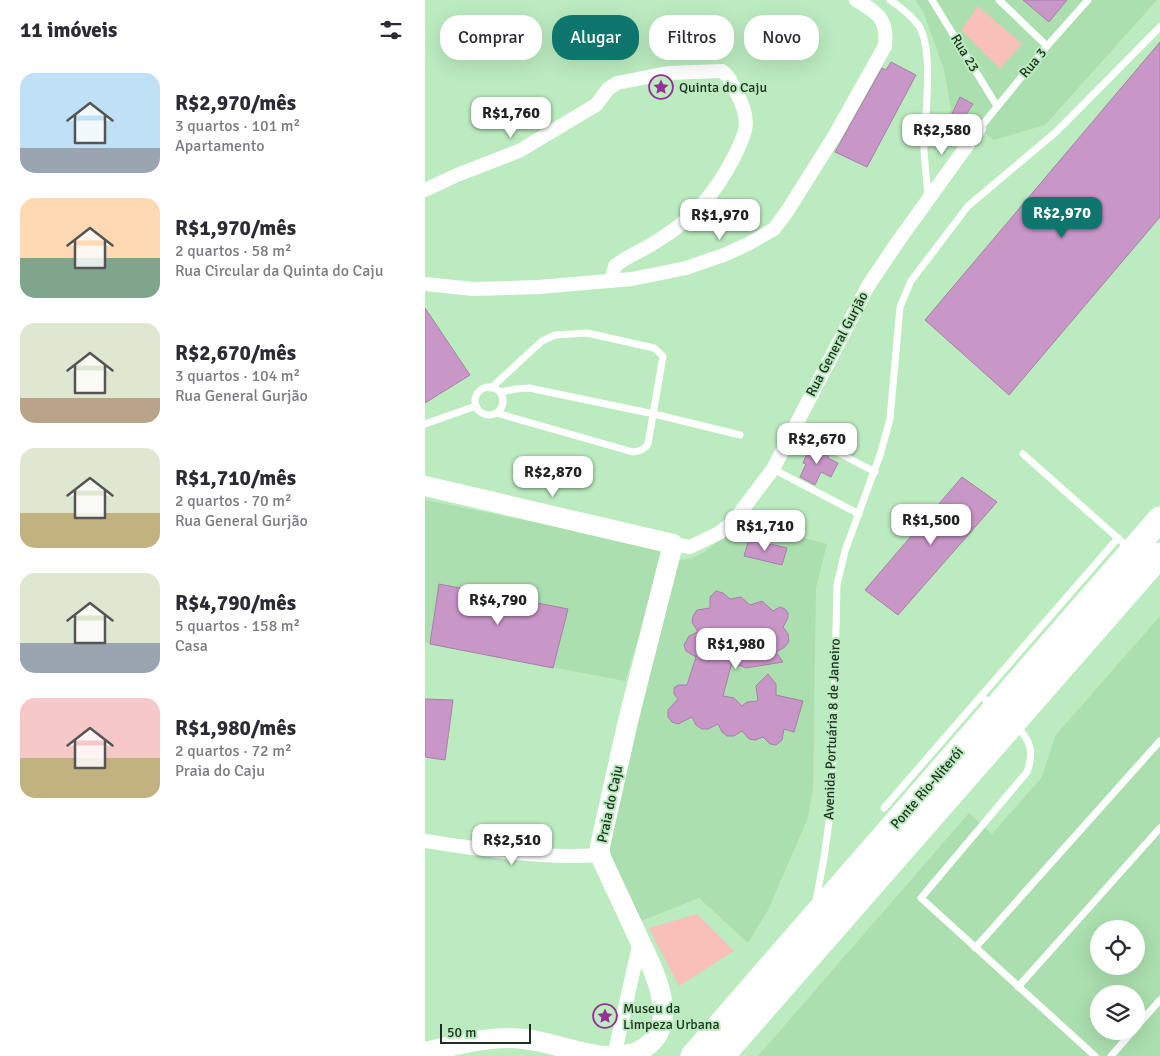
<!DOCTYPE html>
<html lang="pt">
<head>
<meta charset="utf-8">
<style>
	:root { --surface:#fff; --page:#f7f7f7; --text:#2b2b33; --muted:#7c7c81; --accent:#0f766e }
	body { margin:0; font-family:Signika,sans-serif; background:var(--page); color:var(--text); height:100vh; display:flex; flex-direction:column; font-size:19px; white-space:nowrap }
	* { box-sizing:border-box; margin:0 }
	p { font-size:16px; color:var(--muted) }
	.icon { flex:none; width:28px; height:28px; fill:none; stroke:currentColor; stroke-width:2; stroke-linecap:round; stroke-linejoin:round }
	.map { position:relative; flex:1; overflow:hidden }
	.side { display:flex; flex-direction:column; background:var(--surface); width:425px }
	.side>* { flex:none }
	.hud { position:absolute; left:15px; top:15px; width:475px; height:45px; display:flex; gap:10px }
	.fabs { position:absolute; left:665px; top:920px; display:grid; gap:10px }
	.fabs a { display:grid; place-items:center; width:55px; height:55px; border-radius:50%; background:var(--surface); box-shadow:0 5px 20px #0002; font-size:25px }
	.scale { position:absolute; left:15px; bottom:12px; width:91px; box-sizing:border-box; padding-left:5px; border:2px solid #1e3020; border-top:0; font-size:14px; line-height:18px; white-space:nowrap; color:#1e3020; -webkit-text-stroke:4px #bcebc0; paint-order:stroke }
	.price { position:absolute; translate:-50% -42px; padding:0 11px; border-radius:10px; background:#fff; color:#222; font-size:16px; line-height:32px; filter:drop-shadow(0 1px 2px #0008) }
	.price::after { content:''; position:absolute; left:50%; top:30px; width:15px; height:11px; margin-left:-8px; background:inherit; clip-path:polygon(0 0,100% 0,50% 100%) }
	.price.active { background:var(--accent); color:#fff }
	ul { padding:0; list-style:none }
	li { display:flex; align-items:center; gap:15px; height:125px; padding:0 20px }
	li span { display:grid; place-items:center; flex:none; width:140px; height:100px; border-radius:15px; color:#555 }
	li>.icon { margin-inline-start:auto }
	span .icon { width:60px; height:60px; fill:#fffc; stroke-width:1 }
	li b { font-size:21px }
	h2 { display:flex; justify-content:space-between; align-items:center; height:60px; padding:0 20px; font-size:21px }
	.pill { padding:0 18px; border-radius:20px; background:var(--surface); box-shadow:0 5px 20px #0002; font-size:18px; line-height:45px }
	.pill.active { background:var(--accent); color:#fff }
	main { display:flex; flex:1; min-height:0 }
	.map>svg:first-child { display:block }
	.built { fill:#abdfaf; fill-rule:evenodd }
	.green { fill:#f8c0b8 }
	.building { fill:#c996c8; stroke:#a87fa7 }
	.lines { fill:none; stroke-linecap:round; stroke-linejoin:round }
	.lane { stroke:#fff; stroke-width:7 }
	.street { stroke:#fff; stroke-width:14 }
	.secondary { stroke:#fff; stroke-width:20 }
	.highway { stroke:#fff; stroke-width:25 }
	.labels { text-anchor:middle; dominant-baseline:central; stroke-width:4; stroke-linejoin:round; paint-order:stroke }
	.street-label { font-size:14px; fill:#1e3020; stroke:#bcebc0 }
	.poi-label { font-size:14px; fill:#1e3020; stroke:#bcebc0; text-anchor:start }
</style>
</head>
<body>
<main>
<section class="side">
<h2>11 imóveis<svg class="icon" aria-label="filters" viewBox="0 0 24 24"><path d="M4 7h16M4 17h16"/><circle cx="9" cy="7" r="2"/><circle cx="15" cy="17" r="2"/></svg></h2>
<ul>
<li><span style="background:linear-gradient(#bfe0f5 75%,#9aa5b1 0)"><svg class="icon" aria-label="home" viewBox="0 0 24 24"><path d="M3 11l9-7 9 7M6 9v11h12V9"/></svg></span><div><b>R$2,970/mês</b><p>3 quartos · 101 m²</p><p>Apartamento</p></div></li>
<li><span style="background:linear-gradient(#ffd9b3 60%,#7fa58c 0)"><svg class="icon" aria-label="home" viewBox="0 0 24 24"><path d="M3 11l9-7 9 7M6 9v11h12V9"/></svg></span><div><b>R$1,970/mês</b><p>2 quartos · 58 m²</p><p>Rua Circular da Quinta do Caju</p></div></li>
<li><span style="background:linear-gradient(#dfe7d0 75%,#b9a48a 0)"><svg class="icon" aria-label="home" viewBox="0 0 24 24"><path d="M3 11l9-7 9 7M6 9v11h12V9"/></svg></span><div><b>R$2,670/mês</b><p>3 quartos · 104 m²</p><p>Rua General Gurjão</p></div></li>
<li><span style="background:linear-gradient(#dfe7d0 65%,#c2b280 0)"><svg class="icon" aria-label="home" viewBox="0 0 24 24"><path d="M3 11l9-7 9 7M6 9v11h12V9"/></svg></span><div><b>R$1,710/mês</b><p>2 quartos · 70 m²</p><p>Rua General Gurjão</p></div></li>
<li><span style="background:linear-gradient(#dfe7d0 70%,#9aa5b1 0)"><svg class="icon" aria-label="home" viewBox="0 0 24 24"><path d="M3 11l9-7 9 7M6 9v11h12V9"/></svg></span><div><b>R$4,790/mês</b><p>5 quartos · 158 m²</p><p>Casa</p></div></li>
<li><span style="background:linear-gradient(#f6c9c9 60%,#c2b280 0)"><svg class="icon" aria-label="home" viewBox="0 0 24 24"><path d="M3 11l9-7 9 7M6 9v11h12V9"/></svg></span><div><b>R$1,980/mês</b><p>2 quartos · 72 m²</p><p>Praia do Caju</p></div></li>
</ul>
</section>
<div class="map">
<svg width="735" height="1056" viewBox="0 0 735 1056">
	<rect width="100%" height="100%" fill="#bcebc0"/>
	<g class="built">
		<polygon points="490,0 732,0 620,125 569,140 544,121 530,135 517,126 526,109 519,70 498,11"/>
		<polygon points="0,500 242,549 200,681 0,643"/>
		<polygon points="316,522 402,544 391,588 388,788 383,818 343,910 323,943 274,898 211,923 184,851 251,560 265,559 280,552"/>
		<path d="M735,616V1056H333L544,813L567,834L617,777L630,736ZM674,929H711V966H674ZM674,994H711V1031H674Z"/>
	</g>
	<g class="green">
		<polygon points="553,6 597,44 575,69 536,30"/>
		<polygon points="272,914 309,951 254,986 224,928"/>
	</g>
	<g class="building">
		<polygon points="598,0 642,0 624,22"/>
		<polygon points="735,42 735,217 584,395 500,320"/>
		<polygon points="466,62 491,75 442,167 410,152 457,68 461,70"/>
		<polygon points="535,97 548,104 529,132 521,126"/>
		<polygon points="0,308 45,375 0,403"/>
		<polygon points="398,427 414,434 409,445 394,437"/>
		<polygon points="389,446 404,454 403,458 413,463 406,477 396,472 390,485 375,477 381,464 378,463 384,449 387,450"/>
		<polygon points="537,477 572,502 473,615 440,590"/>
		<polygon points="324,539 362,548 357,565 319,556"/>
		<polygon points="14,584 143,609 128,668 5,644"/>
		<polygon points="291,591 298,593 305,599 316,597 325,605 337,601 348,611 355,607 360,609 363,613 363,618 358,627 363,634 364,641 360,647 351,652 358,662 321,668 307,662 298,696 309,698 317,706 322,702 333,701 331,686 343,674 351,684 351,695 378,701 369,732 359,729 357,740 351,745 345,744 338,737 330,740 324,739 317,731 309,736 302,736 297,732 293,724 283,729 277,729 271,725 267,717 253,724 247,722 243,717 243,710 253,699 249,694 249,688 253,685 262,685 271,657 261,651 259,645 264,636 273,632 267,622 268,616 272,610 285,608 285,597"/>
		<polygon points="0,699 28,700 20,760 0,757"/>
	</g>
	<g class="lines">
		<g class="lane">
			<path d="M465,0C475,7 487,16 494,26C510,53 499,120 499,151C500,166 502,182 503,197"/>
			<polyline points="507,0 572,106"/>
			<polyline points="574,0 622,46"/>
			<polyline points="554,129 622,46 663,0"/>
			<circle cx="64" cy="401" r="14"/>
			<path d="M66,388L117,341L130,335L162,333L229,348L238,356L223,444C219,450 215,451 208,452L71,413"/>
			<polyline points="75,392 91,389 104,388 229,414 315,435"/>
			<polyline points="0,424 51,406"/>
			<polyline points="368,429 450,472"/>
			<polyline points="598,454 704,548"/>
			<polyline points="348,469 434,514"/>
			<polyline points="556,696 568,706"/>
			<path d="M591,726C606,740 609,753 602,772L496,898L670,1056"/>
			<polyline points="459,808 693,538"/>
			<polyline points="391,901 399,858 407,801 412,585 420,551 455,455 465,419 475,307 486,281 543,206 631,132 735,27"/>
			<polyline points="550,948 735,741"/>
			<polyline points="593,987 735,828"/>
			<polyline points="711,1027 735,1000"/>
			<polyline points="686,1056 708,1031"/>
		</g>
		<g class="street">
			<path d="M0,190L32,175L94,151L171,105L183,89L192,83L243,73L297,71C306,77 310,91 315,100C326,123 320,135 309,157C289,196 267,220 229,243C216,251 201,257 190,266L186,281"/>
			<path d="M0,284L48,289L114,287L207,279L261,268L299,255L323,244L349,229L363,210L410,135L460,46C463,19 453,13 431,0"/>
			<polyline points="248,544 265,547 294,533 308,522 348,469 443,286 474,240 554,129"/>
			<path d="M0,841C58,850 117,859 175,855"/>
			<polyline points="189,1056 215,942"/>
		</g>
		<g class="secondary">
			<path d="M0,486L248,544L203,721L175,846V855C187,882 200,908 212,935C227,968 261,1027 214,1051C207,1055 196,1055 188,1056"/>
			<path d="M0,1052C32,1045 66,1035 99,1039C127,1042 153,1054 181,1056"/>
		</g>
		<g class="highway">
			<polyline points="268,1056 735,519"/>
			<polyline points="297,1056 735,555"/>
		</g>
	</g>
	<defs>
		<g id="sight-ring" transform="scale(1.25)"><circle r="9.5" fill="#bcebc0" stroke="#943096" stroke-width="1.5"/><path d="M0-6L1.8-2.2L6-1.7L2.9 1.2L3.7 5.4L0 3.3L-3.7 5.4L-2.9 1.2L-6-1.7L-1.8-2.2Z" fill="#943096"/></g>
	</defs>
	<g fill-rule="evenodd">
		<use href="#sight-ring" x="236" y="87"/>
		<use href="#sight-ring" x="180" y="1016"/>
	</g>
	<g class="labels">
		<g class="street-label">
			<text transform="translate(540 53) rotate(59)">Rua 23</text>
			<text transform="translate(608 63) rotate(-50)">Rua 3</text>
			<text transform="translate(412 344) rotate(-62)">Rua General Gurjão</text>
			<text transform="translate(407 729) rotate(-88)">Avenida Portuária 8 de Janeiro</text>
			<text transform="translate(502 788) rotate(-49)">Ponte Rio-Niterói</text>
			<text transform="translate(185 804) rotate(-78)">Praia do Caju</text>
		</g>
		<g class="poi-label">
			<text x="254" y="87">Quinta do Caju</text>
			<text x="198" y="1008">Museu da<tspan x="198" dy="16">Limpeza Urbana</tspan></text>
		</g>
	</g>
</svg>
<div class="fabs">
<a><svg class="icon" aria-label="locate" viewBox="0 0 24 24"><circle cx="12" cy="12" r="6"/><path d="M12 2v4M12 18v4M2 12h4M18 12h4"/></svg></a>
<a><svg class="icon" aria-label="layers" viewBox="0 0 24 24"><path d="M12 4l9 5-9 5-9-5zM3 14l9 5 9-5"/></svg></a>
</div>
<div class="scale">50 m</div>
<b class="price" style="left:86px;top:139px">R$1,760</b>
<b class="price" style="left:517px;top:156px">R$2,580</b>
<b class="price active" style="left:637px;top:239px">R$2,970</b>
<b class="price" style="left:295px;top:241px">R$1,970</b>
<b class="price" style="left:392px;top:465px">R$2,670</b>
<b class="price" style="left:128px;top:498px">R$2,870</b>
<b class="price" style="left:506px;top:546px">R$1,500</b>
<b class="price" style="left:340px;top:552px">R$1,710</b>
<b class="price" style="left:73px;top:626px">R$4,790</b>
<b class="price" style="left:311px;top:670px">R$1,980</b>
<b class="price" style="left:87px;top:866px">R$2,510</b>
<div class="hud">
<a class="pill">Comprar</a>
<a class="pill active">Alugar</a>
<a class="pill">Filtros</a>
<a class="pill">Novo</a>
</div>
</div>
</main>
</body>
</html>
